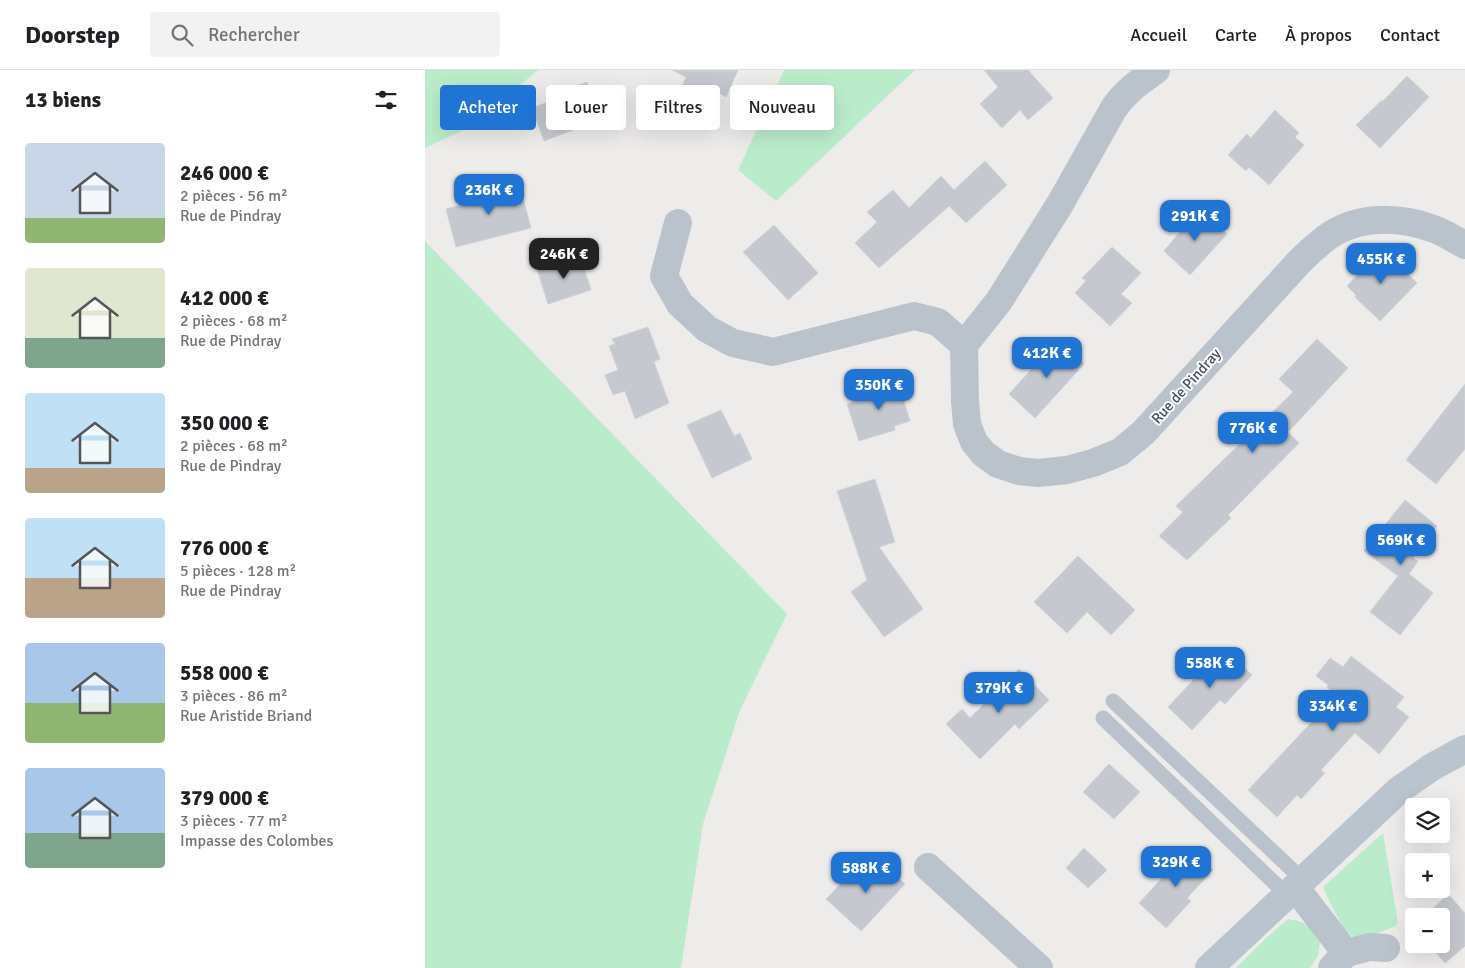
<!DOCTYPE html>
<html lang="fr">
<head>
<meta charset="utf-8">
<style>
	:root { --surface:#fff; --page:#f2f2f2; --text:#202124; --muted:#757577; --line:#e0e0e0; --accent:#1f74d4 }
	body { margin:0; font-family:Signika,sans-serif; background:var(--page); color:var(--text); height:100vh; display:flex; flex-direction:column; font-size:19px; white-space:nowrap }
	* { box-sizing:border-box; margin:0 }
	p { font-size:16px; color:var(--muted) }
	.icon { flex:none; width:28px; height:28px; fill:none; stroke:currentColor; stroke-width:2; stroke-linecap:round; stroke-linejoin:round }
	.map { position:relative; flex:1; overflow:hidden }
	.details { display:flex; flex-direction:column; background:var(--surface); width:425px }
	.details>* { flex:none }
	.hud { position:absolute; left:15px; top:15px; width:475px; height:45px; display:flex; gap:10px }
	.tools { position:absolute; left:980px; top:728px; display:grid; gap:10px }
	.tools a { display:grid; place-items:center; width:45px; height:45px; border-radius:5px; background:var(--surface); box-shadow:0 5px 20px #0002; font-size:25px }
	.price { position:absolute; translate:-50% -42px; padding:0 11px; border-radius:10px; background:var(--accent); color:#fff; font-size:16px; line-height:32px; filter:drop-shadow(0 1px 2px #0008) }
	.price::after { content:''; position:absolute; left:50%; top:30px; width:15px; height:11px; margin-left:-8px; background:inherit; clip-path:polygon(0 0,100% 0,50% 100%) }
	.price.current { background:#222; color:#fff }
	ul { padding:0; list-style:none }
	li { display:flex; align-items:center; gap:15px; height:125px; padding:0 25px }
	li span { display:grid; place-items:center; flex:none; width:140px; height:100px; border-radius:5px; color:#555 }
	li>.icon { margin-inline-start:auto }
	span .icon { width:60px; height:60px; fill:#fffc; stroke-width:1 }
	li b { font-size:21px }
	h2 { display:flex; justify-content:space-between; align-items:center; height:60px; padding:0 25px; font-size:21px }
	.pill { padding:0 18px; border-radius:5px; background:var(--surface); box-shadow:0 5px 20px #0002; font-size:18px; line-height:45px }
	.pill.current { background:var(--accent); color:#fff }
	header { display:flex; align-items:center; gap:30px; box-sizing:border-box; height:70px; padding:0 25px; background:var(--surface); border-bottom:1px solid var(--line) }
	header strong { font-size:24px }
	nav { display:flex; gap:28px; margin-inline-start:auto; font-size:18px }
	.search { width:350px; height:45px; background:var(--page); display:flex; align-items:center; gap:12px; box-sizing:border-box; padding:0 18px; border-radius:5px; color:var(--muted); font-size:19px }
	main { display:flex; flex:1; min-height:0 }
	.map>svg:first-child { display:block }
	.green { fill:#baeccb }
	.building { fill:#c5c8ce; stroke:#cfd2d7 }
	.lines { fill:none; stroke-linecap:round; stroke-linejoin:round }
	.lane { stroke:#bac3cb; stroke-width:15 }
	.street { stroke:#bac3cb; stroke-width:28 }
	.secondary { stroke:#b9c4cf; stroke-width:28 }
	.labels { text-anchor:middle; dominant-baseline:central; stroke-width:4; stroke-linejoin:round; paint-order:stroke }
	.street-label { font-size:15px; fill:#454f58; stroke:#fff }
</style>
</head>
<body>
<header>
<strong>Doorstep</strong>
<div class="search"><svg class="icon" aria-label="search" viewBox="0 0 24 24"><circle cx="10" cy="10" r="6"/><path d="M15 15l6 6"/></svg>Rechercher</div>
<nav><a>Accueil</a><a>Carte</a><a>À propos</a><a>Contact</a></nav>
</header>
<main>
<section class="details">
<h2>13 biens<svg class="icon" aria-label="filters" viewBox="0 0 24 24"><path d="M4 7h16M4 17h16"/><circle cx="9" cy="7" r="2"/><circle cx="15" cy="17" r="2"/></svg></h2>
<ul>
<li><span style="background:linear-gradient(#c9d6e8 75%,#8fb573 0)"><svg class="icon" aria-label="home" viewBox="0 0 24 24"><path d="M3 11l9-7 9 7M6 9v11h12V9"/></svg></span><div><b>246 000 €</b><p>2 pièces · 56 m²</p><p>Rue de Pindray</p></div></li>
<li><span style="background:linear-gradient(#dfe7d0 70%,#7fa58c 0)"><svg class="icon" aria-label="home" viewBox="0 0 24 24"><path d="M3 11l9-7 9 7M6 9v11h12V9"/></svg></span><div><b>412 000 €</b><p>2 pièces · 68 m²</p><p>Rue de Pindray</p></div></li>
<li><span style="background:linear-gradient(#bfe0f5 75%,#b9a48a 0)"><svg class="icon" aria-label="home" viewBox="0 0 24 24"><path d="M3 11l9-7 9 7M6 9v11h12V9"/></svg></span><div><b>350 000 €</b><p>2 pièces · 68 m²</p><p>Rue de Pindray</p></div></li>
<li><span style="background:linear-gradient(#bfe0f5 60%,#b9a48a 0)"><svg class="icon" aria-label="home" viewBox="0 0 24 24"><path d="M3 11l9-7 9 7M6 9v11h12V9"/></svg></span><div><b>776 000 €</b><p>5 pièces · 128 m²</p><p>Rue de Pindray</p></div></li>
<li><span style="background:linear-gradient(#a9c7e8 60%,#8fb573 0)"><svg class="icon" aria-label="home" viewBox="0 0 24 24"><path d="M3 11l9-7 9 7M6 9v11h12V9"/></svg></span><div><b>558 000 €</b><p>3 pièces · 86 m²</p><p>Rue Aristide Briand</p></div></li>
<li><span style="background:linear-gradient(#a9c7e8 65%,#7fa58c 0)"><svg class="icon" aria-label="home" viewBox="0 0 24 24"><path d="M3 11l9-7 9 7M6 9v11h12V9"/></svg></span><div><b>379 000 €</b><p>3 pièces · 77 m²</p><p>Impasse des Colombes</p></div></li>
</ul>
</section>
<div class="map">
<svg width="1040" height="898" viewBox="0 0 1040 898">
	<rect width="100%" height="100%" fill="#eeebeb"/>
	<g class="green">
		<polygon points="0,0 113,0 45,57 0,78"/>
		<polygon points="359,0 490,0 351,131 313,100"/>
		<polygon points="0,171 362,544 315,640 278,754 256,898 0,898"/>
		<polygon points="958,763 973,853 971,856 945,866 929,868 918,857 903,829 898,817"/>
		<path d="M863,849C881,852 885,855 895,871L893,886L885,898H811L839,870Z"/>
	</g>
	<g class="building">
		<polygon points="247,0 313,0 301,27 294,23 283,48 250,32 261,7"/>
		<polygon points="559,0 603,0 628,28 603,50 595,40 577,58 555,34 573,17"/>
		<polygon points="982,6 1004,27 955,78 931,55 956,31 958,31"/>
		<polygon points="162,12 174,45 146,56 148,60 119,71 107,38 134,28 132,24"/>
		<polygon points="850,40 874,63 870,67 879,75 844,115 824,97 821,101 803,85 822,64 826,68"/>
		<polygon points="560,91 582,115 541,153 524,136 454,198 430,173 452,152 442,142 468,120 484,138 516,106 529,120"/>
		<polygon points="94,113 106,158 31,177 21,139 58,129 56,123"/>
		<polygon points="774,139 802,164 765,205 739,181"/>
		<polygon points="349,155 393,203 363,230 318,182"/>
		<polygon points="687,177 716,203 696,224 707,233 685,256 650,223 661,211 657,208"/>
		<polygon points="956,180 966,190 967,189 992,213 955,251 930,227 931,225 922,216"/>
		<polygon points="155,185 166,220 123,234 112,199"/>
		<polygon points="223,257 235,289 229,292 244,333 210,349 200,321 188,325 180,305 193,300 184,276 190,274 187,269"/>
		<polygon points="634,269 659,294 610,348 584,324"/>
		<polygon points="892,269 923,298 863,362 874,373 803,445 806,448 762,490 734,466 758,442 751,436 868,322 854,309"/>
		<polygon points="472,310 485,351 469,356 470,360 434,371 422,334 448,327 444,318"/>
		<polygon points="1040,314 1040,379 1011,414 981,390"/>
		<polygon points="296,340 309,366 315,363 327,389 287,408 262,355"/>
		<polygon points="450,409 470,472 454,477 498,539 459,567 426,522 442,510 412,421"/>
		<polygon points="980,430 1012,456 988,488 993,491 984,504 1008,523 975,565 945,542 973,506 939,481"/>
		<polygon points="653,486 710,540 686,565 662,542 642,563 609,532"/>
		<polygon points="798,578 827,605 800,634 795,630 767,660 743,637"/>
		<polygon points="926,586 979,627 971,637 984,647 954,684 930,663 896,700 900,703 876,729 872,725 852,747 823,720 912,625 902,617 903,615 891,606 905,588 918,597"/>
		<polygon points="594,599 624,630 594,659 590,654 555,689 521,654 537,639 545,648"/>
		<polygon points="684,694 715,722 689,749 658,722"/>
		<polygon points="659,778 682,800 663,818 641,798"/>
		<polygon points="765,778 788,800 762,828 766,831 741,858 714,833"/>
		<polygon points="452,788 480,814 436,861 401,829 428,801 434,807"/>
		<polygon points="1023,824 1040,843 1040,876 1020,893 1003,874 1016,874 1016,846 1000,846"/>
	</g>
	<g class="lines">
		<g class="lane">
			<polyline points="688,631 878,810"/>
			<polyline points="678,648 862,825"/>
		</g>
		<g class="street">
			<path d="M731,0C714,12 701,21 689,38L635,134L574,231L539,275L540,331L542,354L549,372L559,384L573,394L594,401L613,403L642,400L668,393L695,382L718,363L875,191C883,183 892,175 901,168C932,145 974,146 1009,159C1020,163 1030,170 1040,175"/>
			<polyline points="253,153 239,206 255,234 282,259 308,273 348,282 489,246 513,252 539,275"/>
			<polyline points="503,797 614,898"/>
			<polyline points="870,817 921,883 907,898"/>
			<polyline points="921,883 945,877 961,878"/>
		</g>
		<polyline class="secondary" points="784,898 974,720 1007,697 1040,679"/>
	</g>
	<g class="labels">
		<g class="street-label">
			<text transform="translate(761 316) rotate(-48)">Rue de Pindray</text>
		</g>
	</g>
</svg>
<div class="tools">
<a><svg class="icon" aria-label="layers" viewBox="0 0 24 24"><path d="M12 4l9 5-9 5-9-5zM3 14l9 5 9-5"/></svg></a>
<a>+</a>
<a>−</a>
</div>
<b class="price" style="left:64px;top:146px">236K €</b>
<b class="price" style="left:770px;top:172px">291K €</b>
<b class="price current" style="left:139px;top:210px">246K €</b>
<b class="price" style="left:956px;top:215px">455K €</b>
<b class="price" style="left:622px;top:309px">412K €</b>
<b class="price" style="left:454px;top:341px">350K €</b>
<b class="price" style="left:828px;top:384px">776K €</b>
<b class="price" style="left:976px;top:496px">569K €</b>
<b class="price" style="left:785px;top:619px">558K €</b>
<b class="price" style="left:574px;top:644px">379K €</b>
<b class="price" style="left:908px;top:662px">334K €</b>
<b class="price" style="left:751px;top:818px">329K €</b>
<b class="price" style="left:441px;top:824px">588K €</b>
<div class="hud">
<a class="pill current">Acheter</a>
<a class="pill">Louer</a>
<a class="pill">Filtres</a>
<a class="pill">Nouveau</a>
</div>
</div>
</main>
</body>
</html>
